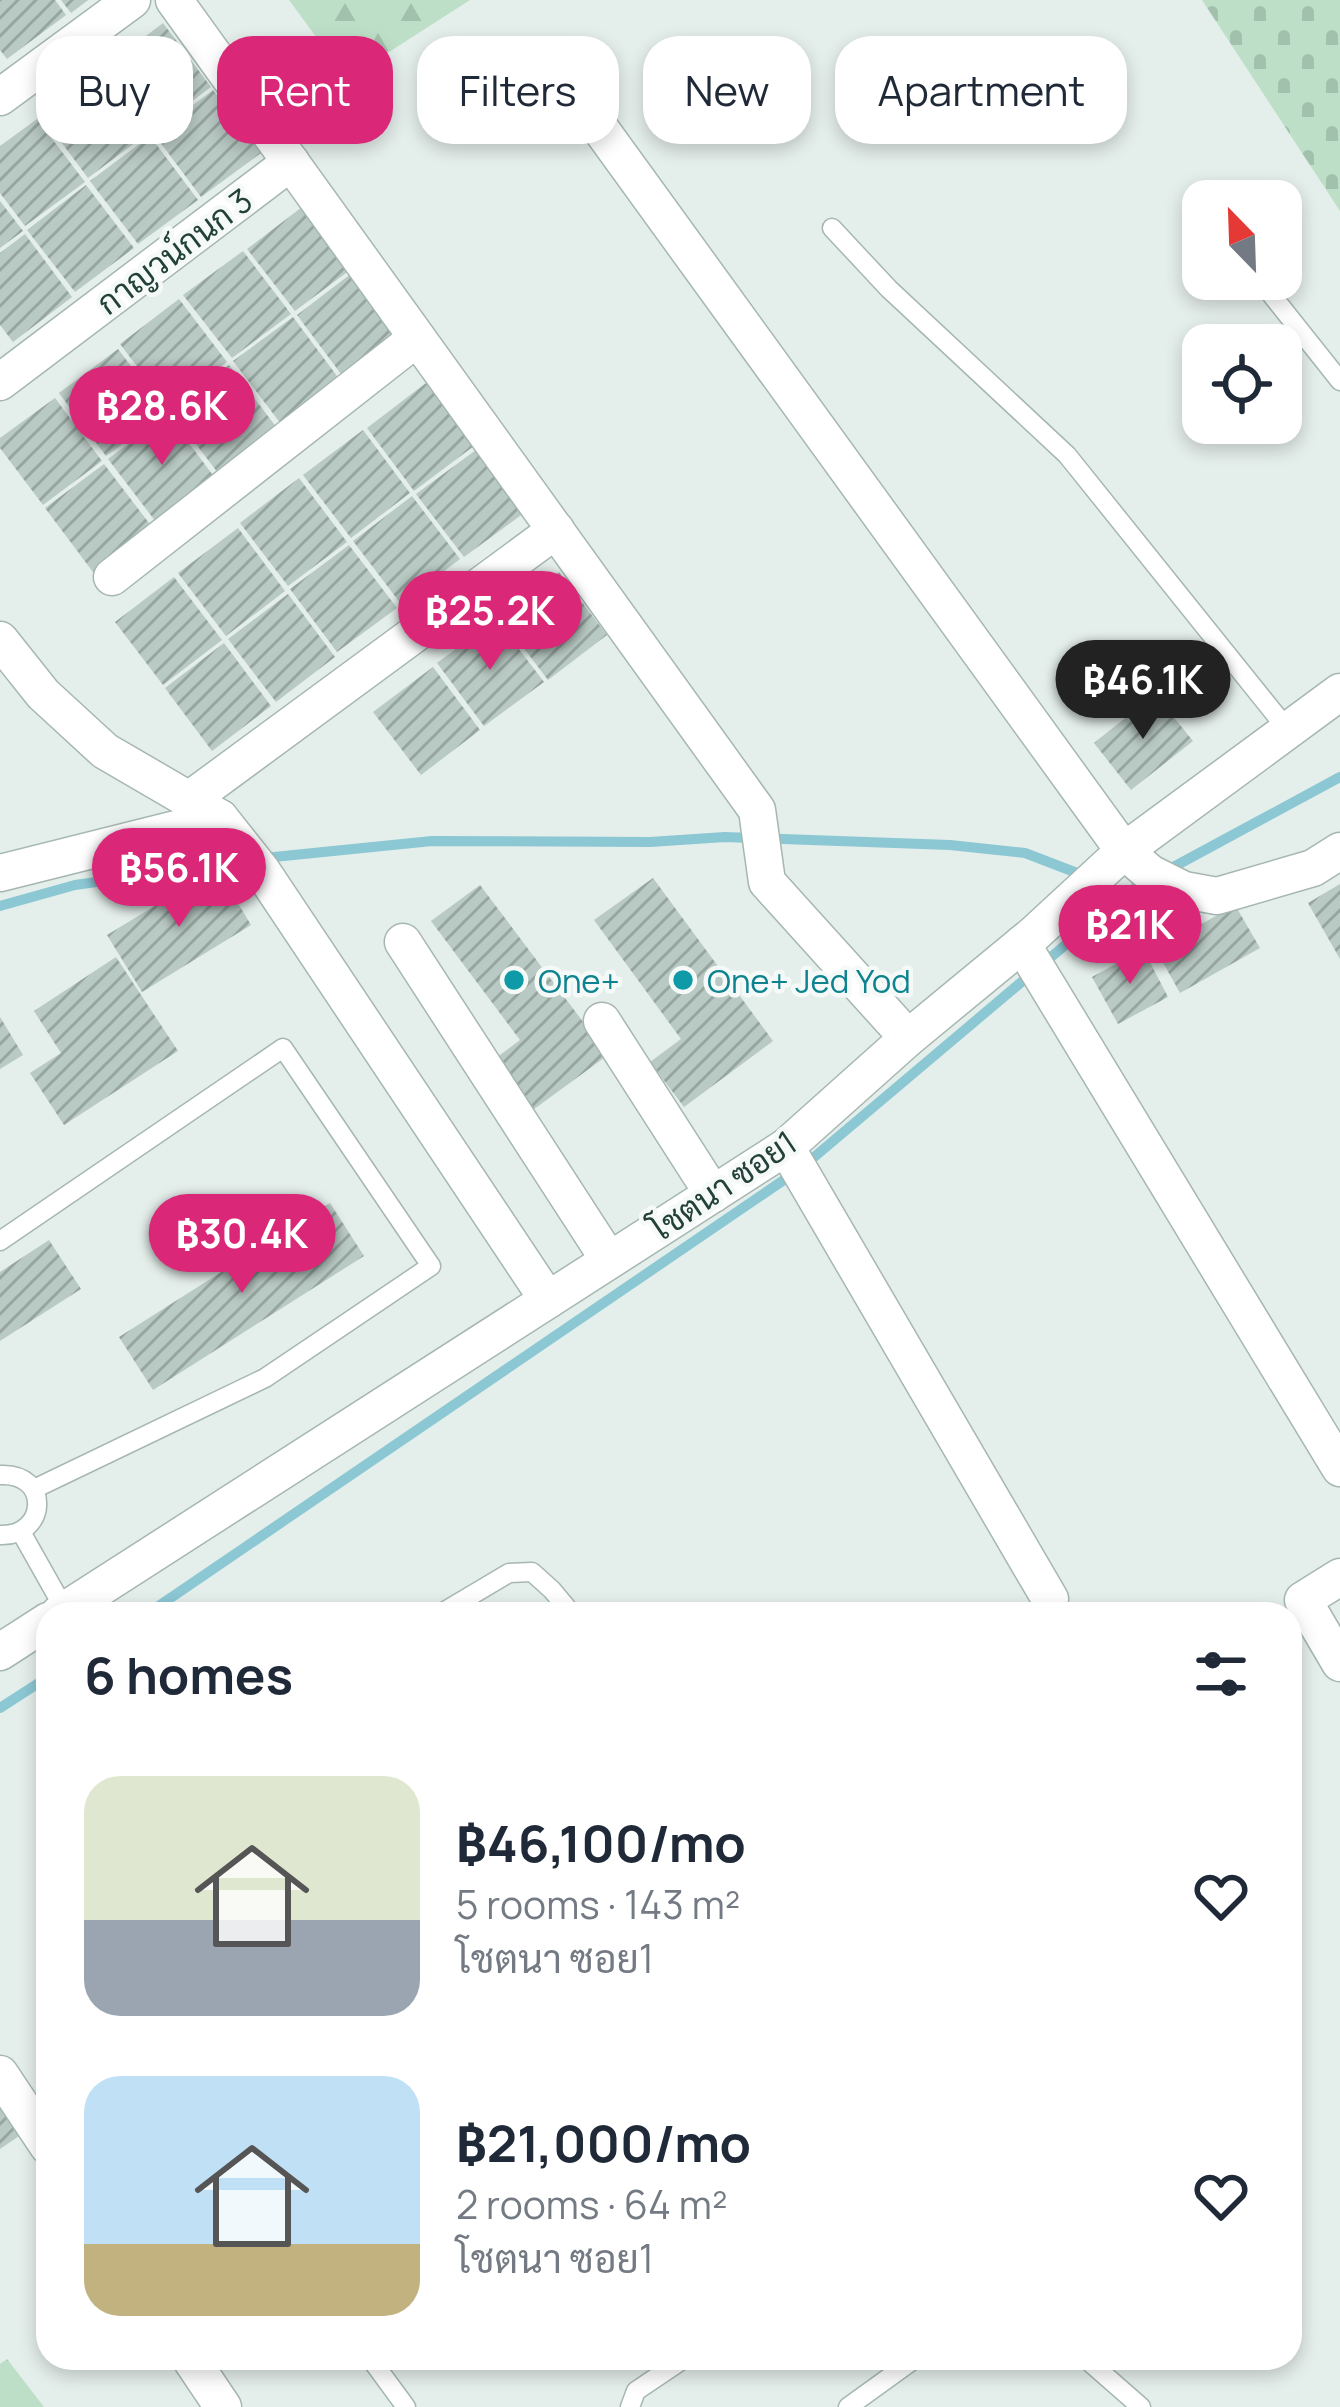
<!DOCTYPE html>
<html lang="en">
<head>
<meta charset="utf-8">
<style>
	:root { --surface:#fff; --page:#f2f2f3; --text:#1f2937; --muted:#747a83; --accent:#db2777 }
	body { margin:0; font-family:Manrope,Sarabun,sans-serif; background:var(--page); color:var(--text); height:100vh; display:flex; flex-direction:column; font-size:45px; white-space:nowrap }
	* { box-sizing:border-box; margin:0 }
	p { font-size:39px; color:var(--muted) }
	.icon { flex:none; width:66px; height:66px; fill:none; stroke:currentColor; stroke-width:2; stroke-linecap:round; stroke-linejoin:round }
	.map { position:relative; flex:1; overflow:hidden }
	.details { position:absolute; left:36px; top:1602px; width:1266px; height:768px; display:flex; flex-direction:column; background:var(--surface); border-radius:36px; box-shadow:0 6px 18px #0003 }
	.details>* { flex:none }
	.hud { position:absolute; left:36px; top:36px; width:1269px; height:108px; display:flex; gap:24px }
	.needle { width:78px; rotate:337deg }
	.controls { position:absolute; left:1182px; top:180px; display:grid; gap:24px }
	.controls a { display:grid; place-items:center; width:120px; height:120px; border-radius:24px; background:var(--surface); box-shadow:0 6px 18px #0003; font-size:60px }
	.price { position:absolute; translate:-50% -102px; padding:0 27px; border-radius:42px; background:var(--accent); color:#fff; font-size:39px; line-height:78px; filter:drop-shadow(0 3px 6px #0008) }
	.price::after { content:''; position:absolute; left:50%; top:72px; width:36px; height:27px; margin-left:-18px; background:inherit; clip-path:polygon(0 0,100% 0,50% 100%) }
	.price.selected { background:#222; color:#fff }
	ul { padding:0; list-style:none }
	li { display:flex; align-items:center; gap:36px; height:300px; padding:0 48px }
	li span { display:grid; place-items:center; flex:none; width:336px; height:240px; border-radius:36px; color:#555 }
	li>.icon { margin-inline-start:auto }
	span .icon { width:144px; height:144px; fill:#fffc; stroke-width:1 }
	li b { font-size:51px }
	h2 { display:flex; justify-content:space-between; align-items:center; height:144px; padding:0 48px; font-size:51px }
	.tag { padding:0 42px; border-radius:36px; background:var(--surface); box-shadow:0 6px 18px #0003; font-size:42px; line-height:108px }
	.tag.selected { background:var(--accent); color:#fff }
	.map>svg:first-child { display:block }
	.grass { fill:url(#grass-tufts) }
	.forest { fill:url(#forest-firs) }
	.cemetery { fill:url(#cemetery-stones) }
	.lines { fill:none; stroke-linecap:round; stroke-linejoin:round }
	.stream { stroke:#8cc7d4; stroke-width:10 }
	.building { fill:url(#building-hatch) }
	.service-casing { stroke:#a6b7b1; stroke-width:21 }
	.minor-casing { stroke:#a6b7b1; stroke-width:39 }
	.service { stroke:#fff; stroke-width:18 }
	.minor { stroke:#fff; stroke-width:36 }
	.culture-dot { fill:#0f9aa8; stroke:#f5faf8; stroke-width:4.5 }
	.labels { text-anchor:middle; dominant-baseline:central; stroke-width:9; stroke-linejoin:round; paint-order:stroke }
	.street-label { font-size:33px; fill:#234139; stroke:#f5faf8 }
	.culture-label { font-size:33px; fill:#0d838f; stroke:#f5faf8; text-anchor:start }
</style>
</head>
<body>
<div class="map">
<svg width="1340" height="2407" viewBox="0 0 1340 2407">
	<defs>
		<pattern id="grass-tufts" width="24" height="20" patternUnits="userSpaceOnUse" patternTransform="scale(3)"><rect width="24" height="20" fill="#bddfc7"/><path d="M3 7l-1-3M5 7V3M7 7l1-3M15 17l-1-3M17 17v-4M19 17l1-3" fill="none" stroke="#a2c1ac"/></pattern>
		<pattern id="forest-firs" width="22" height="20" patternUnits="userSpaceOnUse" patternTransform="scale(3)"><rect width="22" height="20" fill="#bddfc7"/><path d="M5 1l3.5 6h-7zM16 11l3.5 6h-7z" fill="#a2c1ac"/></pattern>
		<pattern id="cemetery-stones" width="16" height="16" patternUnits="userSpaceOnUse" patternTransform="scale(3)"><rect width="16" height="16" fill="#bddfc7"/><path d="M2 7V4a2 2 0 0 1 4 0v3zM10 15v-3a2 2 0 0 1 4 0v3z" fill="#a2c1ac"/></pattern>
		<pattern id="building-hatch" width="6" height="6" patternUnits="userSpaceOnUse" patternTransform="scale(3)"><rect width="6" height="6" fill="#b9c9c3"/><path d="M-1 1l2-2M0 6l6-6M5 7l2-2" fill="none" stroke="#96a59f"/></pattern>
	</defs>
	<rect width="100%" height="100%" fill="#e4eeea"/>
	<polygon class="grass" points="7,2359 44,2407 0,2407 0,2364"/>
	<polygon class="forest" points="289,0 470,0 347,79"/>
	<polygon class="cemetery" points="1202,0 1340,0 1340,211"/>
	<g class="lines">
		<g class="stream">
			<polyline points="264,858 432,841 650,842 725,837 950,845 1025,853 1085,876"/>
			<polyline points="1166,871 1340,777"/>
			<polyline points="0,906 75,885 245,861"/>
			<polyline points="147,1614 800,1169 1128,892 1150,880"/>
			<polyline points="0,1708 48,1677"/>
		</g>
	</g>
	<g class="building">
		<polygon points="0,0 55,0 66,15 7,59 0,50"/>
		<polygon points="61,0 88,0 71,13"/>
		<polygon points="163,23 211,87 152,131 104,68"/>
		<polygon points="100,70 148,133 88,178 41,115"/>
		<polygon points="213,90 261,153 201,197 154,134"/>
		<polygon points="37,119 85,182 25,226 0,193 0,146"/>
		<polygon points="150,136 198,200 138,244 90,181"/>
		<polygon points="86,185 134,248 75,292 27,230"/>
		<polygon points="0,201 23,231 0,248"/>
		<polygon points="306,204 354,267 295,311 247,249"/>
		<polygon points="25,234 72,297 13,342 0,325 0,253"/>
		<polygon points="243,251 291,314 232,358 183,295"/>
		<polygon points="356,270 404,333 344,378 297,315"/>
		<polygon points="179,299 227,362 168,407 120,344"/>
		<polygon points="293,317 340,380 281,424 233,361"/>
		<polygon points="118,349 166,412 106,456 59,393"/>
		<polygon points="229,365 277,428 218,473 170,410"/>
		<polygon points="426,383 474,446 414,491 367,428"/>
		<polygon points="55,398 102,461 43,505 0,448 0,438"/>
		<polygon points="168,415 215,478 156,522 108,459"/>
		<polygon points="363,430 410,493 351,538 303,475"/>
		<polygon points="476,450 524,513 464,557 416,494"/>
		<polygon points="104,464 152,527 93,572 45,508"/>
		<polygon points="299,478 347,542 288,586 240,523"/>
		<polygon points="412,496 460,559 401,604 353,541"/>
		<polygon points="238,528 285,591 226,636 178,573"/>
		<polygon points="349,545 397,608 337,652 290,589"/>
		<polygon points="559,572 607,635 548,680 500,617"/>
		<polygon points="174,577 222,640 163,685 115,622"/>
		<polygon points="288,594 335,657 276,702 228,639"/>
		<polygon points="496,619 544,682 484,726 437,663"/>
		<polygon points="224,643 271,706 212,751 165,688"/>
		<polygon points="433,667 480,730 421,775 373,712"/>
		<polygon points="1155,694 1193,741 1131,790 1094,743"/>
		<polygon points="217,868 251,925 142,992 107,935"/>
		<polygon points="653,878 773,1041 684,1107 650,1062 681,1039 594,920"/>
		<polygon points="1340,884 1340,959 1308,903"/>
		<polygon points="480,885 608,1055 526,1115 488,1064 520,1040 431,921"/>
		<polygon points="1235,905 1260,948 1180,993 1156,950"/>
		<polygon points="1143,949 1168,997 1118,1024 1092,977"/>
		<polygon points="116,957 178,1051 64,1125 30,1073 61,1053 34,1011"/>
		<polygon points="0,1017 23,1055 0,1069"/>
		<polygon points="330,1203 364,1256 153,1390 119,1337"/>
		<polygon points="49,1240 81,1289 0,1341 0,1272"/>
		<polygon points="0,2102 22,2134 0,2149"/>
	</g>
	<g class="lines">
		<g class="service-casing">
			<g id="service">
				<polyline points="832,228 889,289 1067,455 1287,729"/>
				<polyline points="1259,279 1340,381"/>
				<polyline points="0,1241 283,1048 431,1266 265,1378 34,1489"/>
				<path d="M0,1475C51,1472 48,1537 0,1535"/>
				<polyline points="21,1532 65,1610"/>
				<polyline points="440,1614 509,1573 532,1572 552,1590 572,1614"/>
				<polyline points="370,2358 406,2407"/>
				<polyline points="1085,2358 1141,2407"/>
				<polyline points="630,2407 636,2391 685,2358"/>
				<polyline points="848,2407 916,2358"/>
			</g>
		</g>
		<g class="minor-casing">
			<g id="minor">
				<polyline points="174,0 757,810 767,882 908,1038"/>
				<polyline points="560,73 1124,851 1150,873 1184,890 1217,896 1313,868 1340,851"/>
				<polyline points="0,97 132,0"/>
				<polyline points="0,382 291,162"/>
				<polyline points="112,577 417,338"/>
				<polyline points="0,640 43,694 105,751 220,818 262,871 548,1300"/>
				<polyline points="189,800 556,530"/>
				<polyline points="0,873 220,818"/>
				<polyline points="403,942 609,1260"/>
				<polyline points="1022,944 1340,1468"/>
				<polyline points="602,1021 713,1194"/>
				<polyline points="786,1147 1050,1599"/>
				<polyline points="1340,1577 1303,1600 1340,1663"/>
				<polyline points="59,1614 786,1147 908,1038 1033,935 1124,851 1340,692"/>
				<polyline points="0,1652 48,1621"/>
				<polyline points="0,2074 48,2146"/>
				<polyline points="190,2358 223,2407"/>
			</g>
		</g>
		<use href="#service" class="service"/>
		<use href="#minor" class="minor"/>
	</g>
	<g class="culture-dot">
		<circle cx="514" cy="980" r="12"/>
		<circle cx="683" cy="980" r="12"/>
	</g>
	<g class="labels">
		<g class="street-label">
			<text transform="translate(174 251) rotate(-37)">กาญวน์กนก 3</text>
			<text transform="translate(723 1185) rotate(-34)">โชตนา ซอย1</text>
		</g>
		<g class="culture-label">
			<text x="538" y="980">One+</text>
			<text x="707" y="980">One+ Jed Yod</text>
		</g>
	</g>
</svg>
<div class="controls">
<a><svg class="needle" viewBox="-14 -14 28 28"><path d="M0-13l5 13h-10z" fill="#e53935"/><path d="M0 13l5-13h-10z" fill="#747a83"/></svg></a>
<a><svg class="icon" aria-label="locate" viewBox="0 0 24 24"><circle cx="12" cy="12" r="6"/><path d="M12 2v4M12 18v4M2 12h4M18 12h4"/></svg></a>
</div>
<b class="price" style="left:162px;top:468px">฿28.6K</b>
<b class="price" style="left:490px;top:673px">฿25.2K</b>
<b class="price selected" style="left:1143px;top:742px">฿46.1K</b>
<b class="price" style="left:179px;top:930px">฿56.1K</b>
<b class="price" style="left:1130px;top:987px">฿21K</b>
<b class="price" style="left:242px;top:1296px">฿30.4K</b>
<div class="hud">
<a class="tag">Buy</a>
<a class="tag selected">Rent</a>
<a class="tag">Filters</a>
<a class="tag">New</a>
<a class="tag">Apartment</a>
</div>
<section class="details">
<h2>6 homes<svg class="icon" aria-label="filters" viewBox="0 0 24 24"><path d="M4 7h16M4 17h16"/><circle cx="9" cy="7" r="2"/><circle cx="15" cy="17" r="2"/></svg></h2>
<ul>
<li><span style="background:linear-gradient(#dfe7d0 60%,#9aa5b1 0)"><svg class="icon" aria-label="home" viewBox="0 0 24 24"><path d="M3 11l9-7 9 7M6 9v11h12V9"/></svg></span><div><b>฿46,100/mo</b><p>5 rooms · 143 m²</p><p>โชตนา ซอย1</p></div><svg class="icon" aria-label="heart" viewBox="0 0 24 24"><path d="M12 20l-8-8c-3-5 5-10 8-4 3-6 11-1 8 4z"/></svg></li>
<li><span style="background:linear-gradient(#bfe0f5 70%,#c2b280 0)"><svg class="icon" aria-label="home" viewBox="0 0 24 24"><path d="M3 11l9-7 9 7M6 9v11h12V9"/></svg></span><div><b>฿21,000/mo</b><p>2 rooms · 64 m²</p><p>โชตนา ซอย1</p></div><svg class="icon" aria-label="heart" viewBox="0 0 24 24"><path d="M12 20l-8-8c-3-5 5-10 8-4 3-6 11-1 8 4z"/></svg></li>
</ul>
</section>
</div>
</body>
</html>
